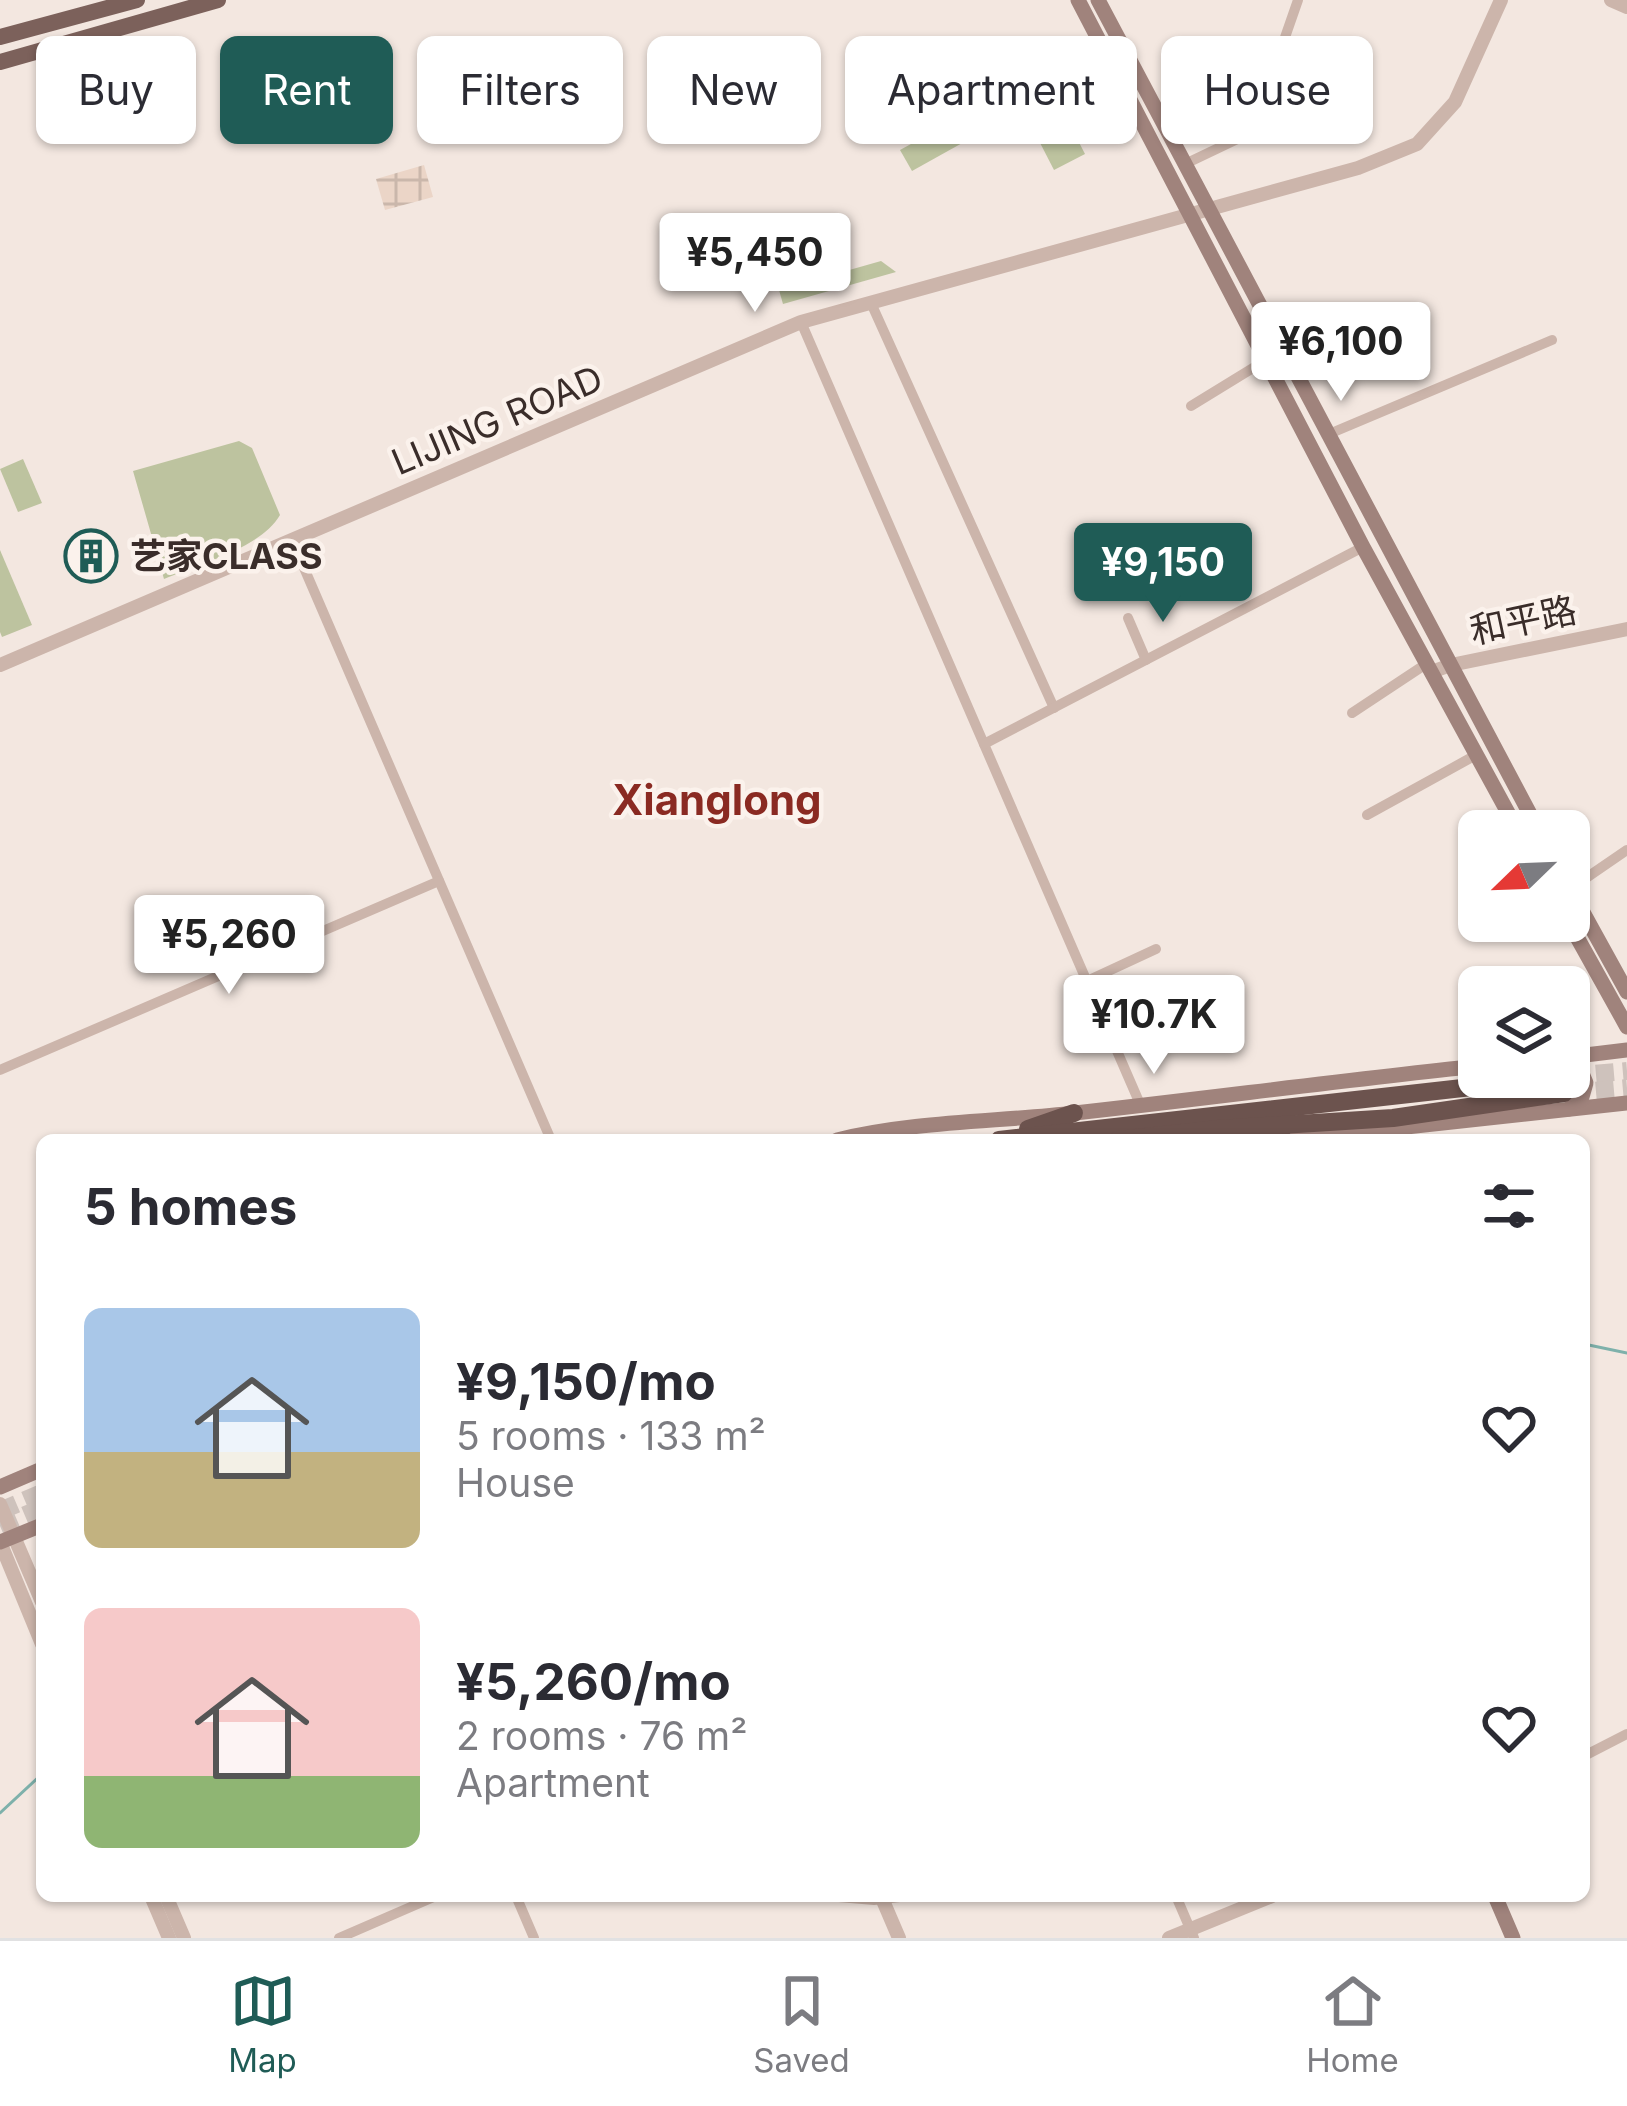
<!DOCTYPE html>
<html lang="en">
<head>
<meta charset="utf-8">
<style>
	:root { --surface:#fff; --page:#f2f2f3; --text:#2b2b33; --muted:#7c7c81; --line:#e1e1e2; --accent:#1f5c56 }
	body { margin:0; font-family:Inter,"Noto Sans SC",sans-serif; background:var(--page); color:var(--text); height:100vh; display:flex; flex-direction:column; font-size:45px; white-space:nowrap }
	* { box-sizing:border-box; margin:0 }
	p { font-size:39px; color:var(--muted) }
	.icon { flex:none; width:66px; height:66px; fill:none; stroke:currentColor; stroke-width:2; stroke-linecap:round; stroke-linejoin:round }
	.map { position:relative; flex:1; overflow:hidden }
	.sheet { position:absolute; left:36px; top:1134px; width:1554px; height:768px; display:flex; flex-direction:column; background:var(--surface); border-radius:18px; box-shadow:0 3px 9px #0004 }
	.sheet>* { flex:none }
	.hud { position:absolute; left:36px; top:36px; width:1557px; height:108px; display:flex; gap:24px }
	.needle { width:78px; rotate:247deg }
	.tools { position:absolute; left:1458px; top:810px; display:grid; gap:24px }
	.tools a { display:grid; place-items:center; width:132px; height:132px; border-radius:18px; background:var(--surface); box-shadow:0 3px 9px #0004; font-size:60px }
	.price { position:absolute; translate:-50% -102px; padding:0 27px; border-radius:12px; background:#fff; color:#222; font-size:39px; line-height:78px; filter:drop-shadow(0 3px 6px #0008) }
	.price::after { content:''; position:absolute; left:50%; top:72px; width:36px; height:27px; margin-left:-18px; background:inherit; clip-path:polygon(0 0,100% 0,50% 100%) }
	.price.selected { background:var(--accent); color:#fff }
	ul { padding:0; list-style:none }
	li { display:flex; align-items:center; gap:36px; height:300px; padding:0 48px }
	li span { display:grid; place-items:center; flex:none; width:336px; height:240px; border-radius:18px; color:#555 }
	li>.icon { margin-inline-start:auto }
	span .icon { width:144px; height:144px; fill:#fffc; stroke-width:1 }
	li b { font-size:51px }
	h2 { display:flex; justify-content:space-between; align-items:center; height:144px; padding:0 48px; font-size:51px }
	.pill { padding:0 42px; border-radius:18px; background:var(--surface); box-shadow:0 3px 9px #0004; font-size:42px; line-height:108px }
	.pill.selected { background:var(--accent); color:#fff }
	.menu { display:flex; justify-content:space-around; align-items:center; height:168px; border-top:3px solid var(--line); background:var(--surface); font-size:33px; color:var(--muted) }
	.menu a { display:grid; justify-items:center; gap:6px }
	.menu .selected { color:var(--accent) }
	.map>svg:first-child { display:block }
	.grass { fill:#bdc39f }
	.plaza { fill:url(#plaza-grid) }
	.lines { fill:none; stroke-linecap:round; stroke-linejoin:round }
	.stream { stroke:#7eb1ab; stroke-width:3 }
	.trunk-tunnel { stroke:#cec2bc; stroke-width:18; stroke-dasharray:18 9; stroke-linecap:butt }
	.minor { stroke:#ccb5ab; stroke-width:10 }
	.tertiary { stroke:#ccb5ab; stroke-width:14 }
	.secondary { stroke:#a0837c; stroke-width:15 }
	.primary { stroke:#7c615b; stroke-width:16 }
	.trunk { stroke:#6c534e; stroke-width:18 }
	.labels { text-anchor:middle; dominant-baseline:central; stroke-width:9; stroke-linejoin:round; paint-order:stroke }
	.street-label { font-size:36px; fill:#3a2d2a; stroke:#fbf2ec }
	.poi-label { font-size:36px; font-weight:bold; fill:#3a2d2a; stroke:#fbf2ec; text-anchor:start }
	.quarter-label { font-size:42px; font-weight:bold; fill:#8a2a22; stroke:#fbf2ec }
</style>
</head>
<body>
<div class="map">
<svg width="1627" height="1938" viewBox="0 0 1627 1938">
	<defs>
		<pattern id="plaza-grid" width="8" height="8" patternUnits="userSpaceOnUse" patternTransform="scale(3)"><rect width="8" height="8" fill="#ebd5c7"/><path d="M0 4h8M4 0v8" fill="none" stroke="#cab7ab"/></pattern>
	</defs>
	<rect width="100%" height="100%" fill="#f3e7e0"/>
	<g class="grass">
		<polygon points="1050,86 1085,154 1054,170 1019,102"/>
		<polygon points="971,111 982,132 912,171 900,150"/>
		<polygon points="881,261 896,272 783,304 779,290"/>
		<path d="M239,441L252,448L280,515C261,548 199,564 164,579L133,471Z"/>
		<polygon points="23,459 42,503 18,512 0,469"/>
		<polygon points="0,550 32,625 2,637 0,632"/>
	</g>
	<polygon class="plaza" points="424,165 433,197 385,210 376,179"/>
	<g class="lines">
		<g class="stream">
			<polyline points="1584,1344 1627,1353"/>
			<polyline points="0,1813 42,1774"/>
		</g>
		<g class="trunk-tunnel">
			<polyline points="1569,1076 1627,1071"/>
			<polyline points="1569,1093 1627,1088"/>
			<polyline points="0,1511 42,1493"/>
			<polyline points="0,1526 42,1508"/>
		</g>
		<g class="minor">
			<polyline points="1185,164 1252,132 1298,0"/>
			<polyline points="871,303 1054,708"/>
			<polyline points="801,322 1140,1104"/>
			<polyline points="1191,406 1266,360"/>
			<polyline points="1329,434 1552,340"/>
			<polyline points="292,540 551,1140"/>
			<polyline points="1128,618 1146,660"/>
			<polyline points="1352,713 1426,664"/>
			<polyline points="984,744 1363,547"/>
			<polyline points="1367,815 1476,755"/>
			<polyline points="1570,889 1627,850"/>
			<polyline points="1087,981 1156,949"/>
			<polyline points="0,1070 439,881"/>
			<polyline points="1584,1756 1627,1734"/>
			<polyline points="516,1896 534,1938"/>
			<polyline points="827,1896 874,1900 908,1896"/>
			<polyline points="1176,1896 1194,1938"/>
			<polyline points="339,1938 436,1896"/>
		</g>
		<g class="tertiary">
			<polyline points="1611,0 1627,7"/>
			<polyline points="0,665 801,322 1358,168 1417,144 1455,102 1501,0"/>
			<polyline points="1431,672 1451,665 1627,629"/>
			<polyline points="0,1504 42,1602"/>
			<polyline points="0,1542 42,1644"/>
			<polyline points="151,1896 169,1938"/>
			<polyline points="166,1896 184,1938"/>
			<polyline points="881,1896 899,1938"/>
			<polyline points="1169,1938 1272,1896"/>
		</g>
		<g class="secondary">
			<polyline points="1078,0 1363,547 1518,831"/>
			<polyline points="1098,0 1539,831"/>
			<polyline points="1569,887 1627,992"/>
			<polyline points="1568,921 1627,1027"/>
			<polyline points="1569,1057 1627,1050"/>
			<polyline points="1569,1060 1581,1071 1586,1083 1582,1097 1569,1109"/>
			<path d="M837,1140C915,1121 996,1122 1075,1113C1210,1098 1344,1080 1479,1066"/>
			<polyline points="1287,1140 1627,1103"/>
			<polyline points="0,1487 42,1469"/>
			<polyline points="0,1542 42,1525"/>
			<polyline points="1495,1896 1513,1938"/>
		</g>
		<g class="primary">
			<polyline points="0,37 137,0"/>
			<polyline points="0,62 218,0"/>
		</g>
		<g class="trunk">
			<polyline points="1028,1129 1074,1113"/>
			<polyline points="1253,1135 1284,1140"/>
			<polyline points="999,1140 1561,1077"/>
			<polyline points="1118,1140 1218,1129 1393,1118 1564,1093"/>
		</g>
	</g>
	<defs>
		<g id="building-ring" transform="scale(2.7)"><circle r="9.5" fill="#fbf2ec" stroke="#1f5c56" stroke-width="1.5"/><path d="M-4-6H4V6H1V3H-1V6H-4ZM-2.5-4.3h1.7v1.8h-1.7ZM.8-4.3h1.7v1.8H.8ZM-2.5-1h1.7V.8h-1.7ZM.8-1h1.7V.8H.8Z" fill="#1f5c56"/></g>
	</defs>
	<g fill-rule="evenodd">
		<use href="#building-ring" x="91" y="556"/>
	</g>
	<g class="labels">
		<g class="street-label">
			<text transform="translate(497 420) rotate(-23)">LIJING ROAD</text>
			<text transform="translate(1523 620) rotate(-12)">和平路</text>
		</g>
		<g class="poi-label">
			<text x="130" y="556">艺家CLASS</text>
		</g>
		<g class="quarter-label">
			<text x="717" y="799">Xianglong</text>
		</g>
	</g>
</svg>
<div class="tools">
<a><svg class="needle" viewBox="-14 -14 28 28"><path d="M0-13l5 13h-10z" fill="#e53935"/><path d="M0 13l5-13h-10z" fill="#7c7c81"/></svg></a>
<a><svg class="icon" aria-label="layers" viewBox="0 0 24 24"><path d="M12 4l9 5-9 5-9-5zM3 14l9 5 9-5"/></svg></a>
</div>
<b class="price" style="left:755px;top:315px">¥5,450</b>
<b class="price" style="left:1341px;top:404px">¥6,100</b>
<b class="price selected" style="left:1163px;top:625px">¥9,150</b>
<b class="price" style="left:229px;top:997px">¥5,260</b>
<b class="price" style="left:1154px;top:1077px">¥10.7K</b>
<div class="hud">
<a class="pill">Buy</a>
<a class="pill selected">Rent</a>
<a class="pill">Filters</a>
<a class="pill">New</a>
<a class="pill">Apartment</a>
<a class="pill">House</a>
</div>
<section class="sheet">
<h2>5 homes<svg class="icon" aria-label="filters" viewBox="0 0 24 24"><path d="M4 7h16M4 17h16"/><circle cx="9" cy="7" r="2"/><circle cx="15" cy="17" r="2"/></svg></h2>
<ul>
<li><span style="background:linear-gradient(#a9c7e8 60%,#c2b280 0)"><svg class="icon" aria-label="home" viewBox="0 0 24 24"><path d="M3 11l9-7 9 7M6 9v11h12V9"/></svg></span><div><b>¥9,150/mo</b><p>5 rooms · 133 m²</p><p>House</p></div><svg class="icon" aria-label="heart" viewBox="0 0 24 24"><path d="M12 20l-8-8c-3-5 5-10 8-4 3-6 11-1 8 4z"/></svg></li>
<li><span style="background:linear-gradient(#f6c9c9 70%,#8fb573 0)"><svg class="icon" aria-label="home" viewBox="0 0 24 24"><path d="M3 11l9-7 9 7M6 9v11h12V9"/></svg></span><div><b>¥5,260/mo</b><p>2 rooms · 76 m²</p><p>Apartment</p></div><svg class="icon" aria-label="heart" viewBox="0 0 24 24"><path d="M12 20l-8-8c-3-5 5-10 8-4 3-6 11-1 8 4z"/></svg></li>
</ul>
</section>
</div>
<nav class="menu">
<a class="selected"><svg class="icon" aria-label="map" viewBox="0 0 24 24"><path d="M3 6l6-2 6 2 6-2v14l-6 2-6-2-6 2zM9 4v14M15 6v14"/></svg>Map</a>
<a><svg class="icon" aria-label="saved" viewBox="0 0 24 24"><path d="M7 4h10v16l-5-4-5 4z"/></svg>Saved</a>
<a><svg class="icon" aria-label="home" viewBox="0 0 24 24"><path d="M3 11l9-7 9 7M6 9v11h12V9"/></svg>Home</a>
</nav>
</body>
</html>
